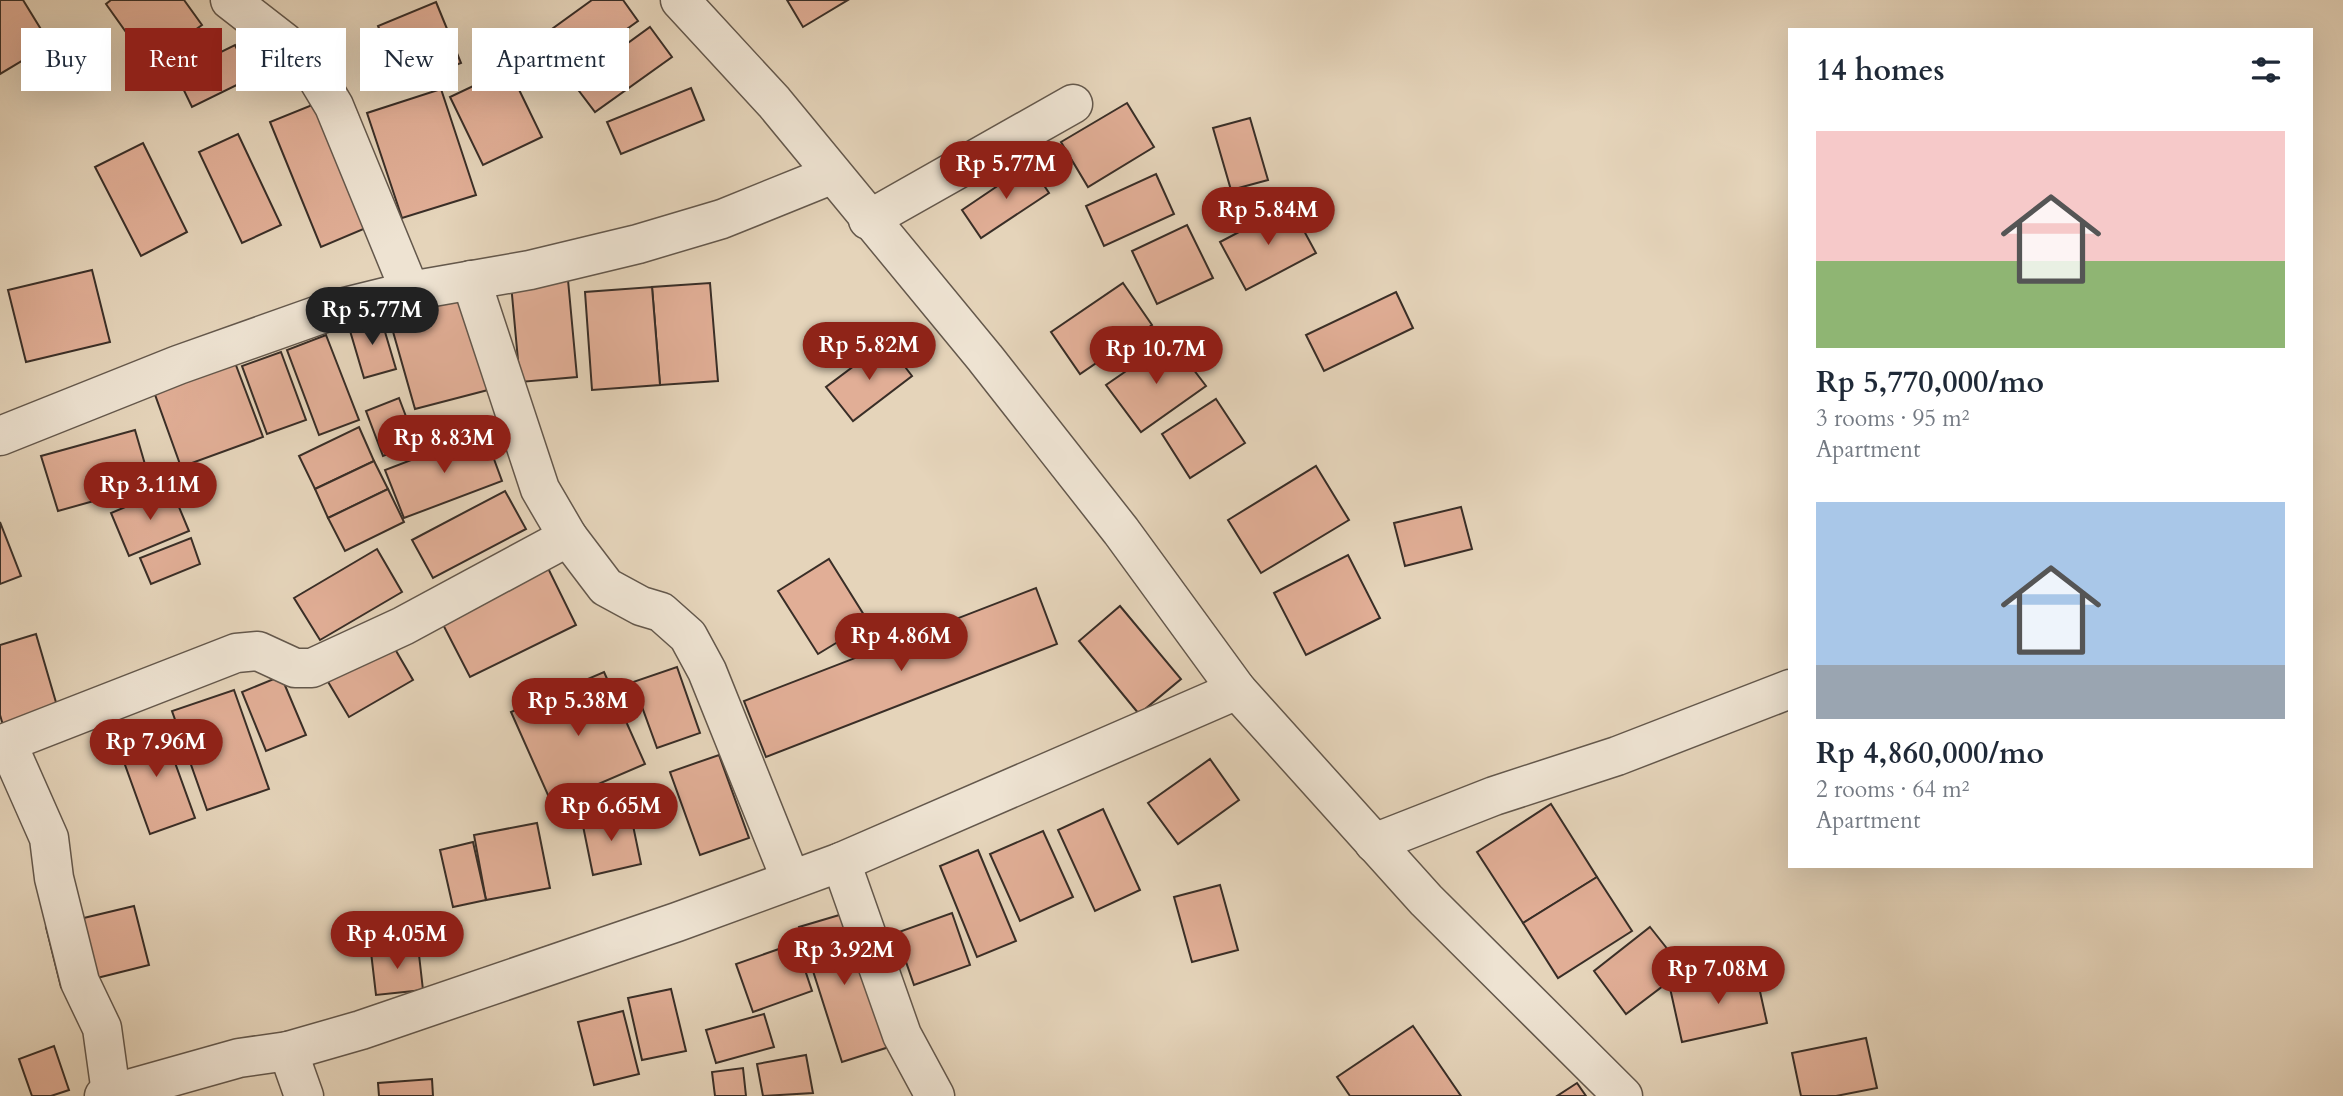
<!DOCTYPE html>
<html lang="en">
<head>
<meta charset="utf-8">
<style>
	:root { --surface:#fff; --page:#f6f6f7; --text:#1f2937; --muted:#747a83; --accent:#8f2418 }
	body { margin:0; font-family:Cardo,serif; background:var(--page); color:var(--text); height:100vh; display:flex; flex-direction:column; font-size:26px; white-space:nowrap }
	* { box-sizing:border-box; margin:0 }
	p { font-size:23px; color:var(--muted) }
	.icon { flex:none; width:38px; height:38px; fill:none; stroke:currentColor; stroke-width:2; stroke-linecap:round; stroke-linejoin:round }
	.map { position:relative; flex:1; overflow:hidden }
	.side { position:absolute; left:1788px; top:28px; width:525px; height:840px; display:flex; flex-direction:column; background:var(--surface); border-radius:0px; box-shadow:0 7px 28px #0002 }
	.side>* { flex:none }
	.hud { position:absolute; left:21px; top:28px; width:665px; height:63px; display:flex; gap:14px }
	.price { position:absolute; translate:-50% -60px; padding:0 16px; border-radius:24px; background:var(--accent); color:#fff; font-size:23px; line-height:46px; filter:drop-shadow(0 2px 4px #0008) }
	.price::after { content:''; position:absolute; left:50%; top:42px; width:21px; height:16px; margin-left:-10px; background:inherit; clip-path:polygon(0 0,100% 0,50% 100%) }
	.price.selected { background:#222; color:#fff }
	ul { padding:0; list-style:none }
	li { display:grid; align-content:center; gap:14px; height:371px; padding:0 28px }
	li span { display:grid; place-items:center; height:217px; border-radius:0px; color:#555 }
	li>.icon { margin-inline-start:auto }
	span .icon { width:126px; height:126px; fill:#fffc; stroke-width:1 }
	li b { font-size:30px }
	h2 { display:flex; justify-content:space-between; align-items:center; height:84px; padding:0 28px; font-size:30px }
	.tag { padding:0 24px; border-radius:0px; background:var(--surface); box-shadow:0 7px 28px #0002; font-size:24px; line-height:63px }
	.tag.selected { background:var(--accent); color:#fff }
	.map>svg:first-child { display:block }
	.building { fill:#e1ae96; stroke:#392e27; stroke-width:2 }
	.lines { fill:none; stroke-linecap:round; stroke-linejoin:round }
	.street-casing { stroke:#64584c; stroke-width:41 }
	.street { stroke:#eee3d2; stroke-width:38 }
</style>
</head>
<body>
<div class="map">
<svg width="2343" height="1096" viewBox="0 0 2343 1096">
	<rect width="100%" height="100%" fill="#e5d4ba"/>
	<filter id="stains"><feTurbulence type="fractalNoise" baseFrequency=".00286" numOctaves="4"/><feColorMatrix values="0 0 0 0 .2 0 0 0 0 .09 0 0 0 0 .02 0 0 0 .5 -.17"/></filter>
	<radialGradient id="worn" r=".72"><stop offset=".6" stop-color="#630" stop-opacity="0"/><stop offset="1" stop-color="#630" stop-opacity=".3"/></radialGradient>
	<g class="building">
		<polygon points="0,0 23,0 50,44 0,74"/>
		<polygon points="111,0 184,0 202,25 148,63 106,4"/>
		<polygon points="592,0 623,0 638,21 571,69 545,34"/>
		<polygon points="787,0 848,0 803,27"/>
		<polygon points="436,2 461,63 403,86 378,26"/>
		<polygon points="650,27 672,57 595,112 573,83"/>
		<polygon points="235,45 251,78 192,107 176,74"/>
		<polygon points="509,69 542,137 483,165 450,97"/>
		<polygon points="691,88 704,120 621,154 607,122"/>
		<polygon points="441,89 476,195 402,218 367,113"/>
		<polygon points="322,101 373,225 321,247 270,122"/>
		<polygon points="1127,103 1154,147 1088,187 1061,142"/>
		<polygon points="1250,118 1268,180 1231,190 1213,128"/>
		<polygon points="238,134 281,225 242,243 199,152"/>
		<polygon points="143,143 187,232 141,256 95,167"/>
		<polygon points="1030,164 1049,193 981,238 962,210"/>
		<polygon points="1156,174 1174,214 1104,246 1086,206"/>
		<polygon points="1290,205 1316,253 1246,290 1220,242"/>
		<polygon points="1187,225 1213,278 1157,304 1132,251"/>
		<polygon points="92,270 110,342 26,362 8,290"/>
		<polygon points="568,280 577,377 520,382 511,284"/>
		<polygon points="710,283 718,381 660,385 652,287"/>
		<polygon points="1123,283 1152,325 1080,374 1051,332"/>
		<polygon points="652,287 660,385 592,390 585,292"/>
		<polygon points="1396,292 1413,328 1324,371 1306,335"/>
		<polygon points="461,294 488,390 415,409 388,314"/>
		<polygon points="380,315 396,369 364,378 348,324"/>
		<polygon points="326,335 359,420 319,435 287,350"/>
		<polygon points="1171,340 1206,386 1141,432 1106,385"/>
		<polygon points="886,342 912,376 853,421 826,387"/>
		<polygon points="281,352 306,420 267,434 242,366"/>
		<polygon points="234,360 263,437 181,467 153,389"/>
		<polygon points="399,398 416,443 383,456 366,411"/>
		<polygon points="1216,399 1245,443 1190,478 1162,434"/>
		<polygon points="359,427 374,461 315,489 299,456"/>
		<polygon points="135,430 151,485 58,511 41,456"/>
		<polygon points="484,432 502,481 404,518 385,470"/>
		<polygon points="374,461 388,489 328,518 315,489"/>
		<polygon points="1316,466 1349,520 1261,573 1228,520"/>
		<polygon points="171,488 189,531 129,556 111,513"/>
		<polygon points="388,489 404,522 345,551 328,518"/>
		<polygon points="505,491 526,529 433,578 412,540"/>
		<polygon points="1461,507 1472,549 1405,566 1394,523"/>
		<polygon points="0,522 21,576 0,584"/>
		<polygon points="191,538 200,564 151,584 140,558"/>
		<polygon points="377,549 402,592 320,640 294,598"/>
		<polygon points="1348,555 1380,618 1306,655 1274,593"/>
		<polygon points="543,558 576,625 470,677 436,611"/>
		<polygon points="829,559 869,623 818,654 778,591"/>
		<polygon points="1036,588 1057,644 766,757 744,701"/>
		<polygon points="1120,606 1181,679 1139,714 1079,641"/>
		<polygon points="36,634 60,716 5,732 0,715 0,645"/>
		<polygon points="388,637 413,680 349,717 324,675"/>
		<polygon points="677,667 700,733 657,748 633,682"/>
		<polygon points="604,672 645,764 552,804 511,712"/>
		<polygon points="281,676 306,735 266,751 242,692"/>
		<polygon points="234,690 269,789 207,810 172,711"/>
		<polygon points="161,724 195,818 150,834 116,740"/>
		<polygon points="719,755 749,838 700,855 670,772"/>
		<polygon points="1210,759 1239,800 1178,844 1148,803"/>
		<polygon points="1551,804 1597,877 1523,923 1477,852"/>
		<polygon points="1103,809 1140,890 1095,911 1058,830"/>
		<polygon points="630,811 641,864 593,875 582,821"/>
		<polygon points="537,823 550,888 486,900 474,835"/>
		<polygon points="1043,831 1073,897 1020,921 990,854"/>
		<polygon points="473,842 486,900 453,907 440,850"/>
		<polygon points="978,850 1016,941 977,957 940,866"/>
		<polygon points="1597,877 1632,931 1558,978 1523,923"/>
		<polygon points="1220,885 1238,950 1192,962 1174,897"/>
		<polygon points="134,906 149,965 61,987 46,927"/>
		<polygon points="846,913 889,1047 842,1062 799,927"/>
		<polygon points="952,913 970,965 914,985 896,933"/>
		<polygon points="1650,927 1684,970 1626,1014 1594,971"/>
		<polygon points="796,943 812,991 753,1012 736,964"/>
		<polygon points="418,946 423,990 376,995 371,952"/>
		<polygon points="1755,969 1767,1023 1682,1042 1670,988"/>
		<polygon points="671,989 686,1051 642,1060 628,998"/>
		<polygon points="623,1011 639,1074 594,1085 578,1022"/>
		<polygon points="764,1014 774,1047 716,1063 706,1030"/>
		<polygon points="1413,1026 1461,1096 1350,1096 1337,1077"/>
		<polygon points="1866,1038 1877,1088 1836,1096 1801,1096 1792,1053"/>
		<polygon points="54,1046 69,1090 51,1096 32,1096 19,1059"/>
		<polygon points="806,1055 813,1093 763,1096 757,1064"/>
		<polygon points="743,1068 746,1096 715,1096 712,1072"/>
		<polygon points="432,1079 433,1096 379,1096 378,1083"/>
		<polygon points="1577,1083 1586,1096 1557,1096"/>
	</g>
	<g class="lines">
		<g class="street-casing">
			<g id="street">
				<polyline points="230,0 284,42 313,71 334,106 410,291"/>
				<polyline points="680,0 774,102 985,358 1121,531 1237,690 1426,900 1623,1096"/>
				<polyline points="868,220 1073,104"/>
				<polyline points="471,280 540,489 568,537 606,587 641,606 661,612 688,636 707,671 791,880"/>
				<polyline points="0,436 178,365 333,310 410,291 530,270 638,244 722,219 831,175"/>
				<polyline points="7,743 49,838 54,878 80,982 102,1028 111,1093"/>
				<polyline points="0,745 236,653 258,651 295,668 312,668 403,626 568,537"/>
				<polyline points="1374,843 1494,796 1617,756 1790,689"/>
				<polyline points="841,862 902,1035 935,1096"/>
				<polyline points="288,1051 304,1096"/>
				<polyline points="104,1096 239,1058 288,1051 361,1030 677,922 841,862 1237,690"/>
			</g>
		</g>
		<use href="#street" class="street"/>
	</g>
	<rect width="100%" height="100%" filter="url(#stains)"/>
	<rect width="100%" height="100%" fill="url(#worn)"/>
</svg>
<b class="price" style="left:1006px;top:201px">Rp 5.77M</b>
<b class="price" style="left:1268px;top:247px">Rp 5.84M</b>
<b class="price selected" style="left:372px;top:347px">Rp 5.77M</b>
<b class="price" style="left:869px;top:382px">Rp 5.82M</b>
<b class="price" style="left:1156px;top:386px">Rp 10.7M</b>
<b class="price" style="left:444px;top:475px">Rp 8.83M</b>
<b class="price" style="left:150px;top:522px">Rp 3.11M</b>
<b class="price" style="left:901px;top:673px">Rp 4.86M</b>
<b class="price" style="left:578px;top:738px">Rp 5.38M</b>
<b class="price" style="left:156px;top:779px">Rp 7.96M</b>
<b class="price" style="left:611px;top:843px">Rp 6.65M</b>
<b class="price" style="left:397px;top:971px">Rp 4.05M</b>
<b class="price" style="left:844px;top:987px">Rp 3.92M</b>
<b class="price" style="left:1718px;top:1006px">Rp 7.08M</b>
<div class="hud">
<a class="tag">Buy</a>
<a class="tag selected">Rent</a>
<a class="tag">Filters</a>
<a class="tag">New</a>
<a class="tag">Apartment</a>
</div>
<section class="side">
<h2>14 homes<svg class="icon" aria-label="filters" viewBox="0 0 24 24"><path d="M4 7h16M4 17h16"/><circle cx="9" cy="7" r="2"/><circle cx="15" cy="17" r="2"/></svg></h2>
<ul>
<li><span style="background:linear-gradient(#f6c9c9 60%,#8fb573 0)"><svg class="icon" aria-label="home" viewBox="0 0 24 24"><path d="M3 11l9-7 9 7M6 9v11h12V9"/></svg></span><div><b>Rp 5,770,000/mo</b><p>3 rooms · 95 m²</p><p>Apartment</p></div></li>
<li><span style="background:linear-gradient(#a9c7e8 75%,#9aa5b1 0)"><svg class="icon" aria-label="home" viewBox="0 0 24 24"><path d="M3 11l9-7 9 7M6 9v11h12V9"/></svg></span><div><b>Rp 4,860,000/mo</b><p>2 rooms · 64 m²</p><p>Apartment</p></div></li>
</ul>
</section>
</div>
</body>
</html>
